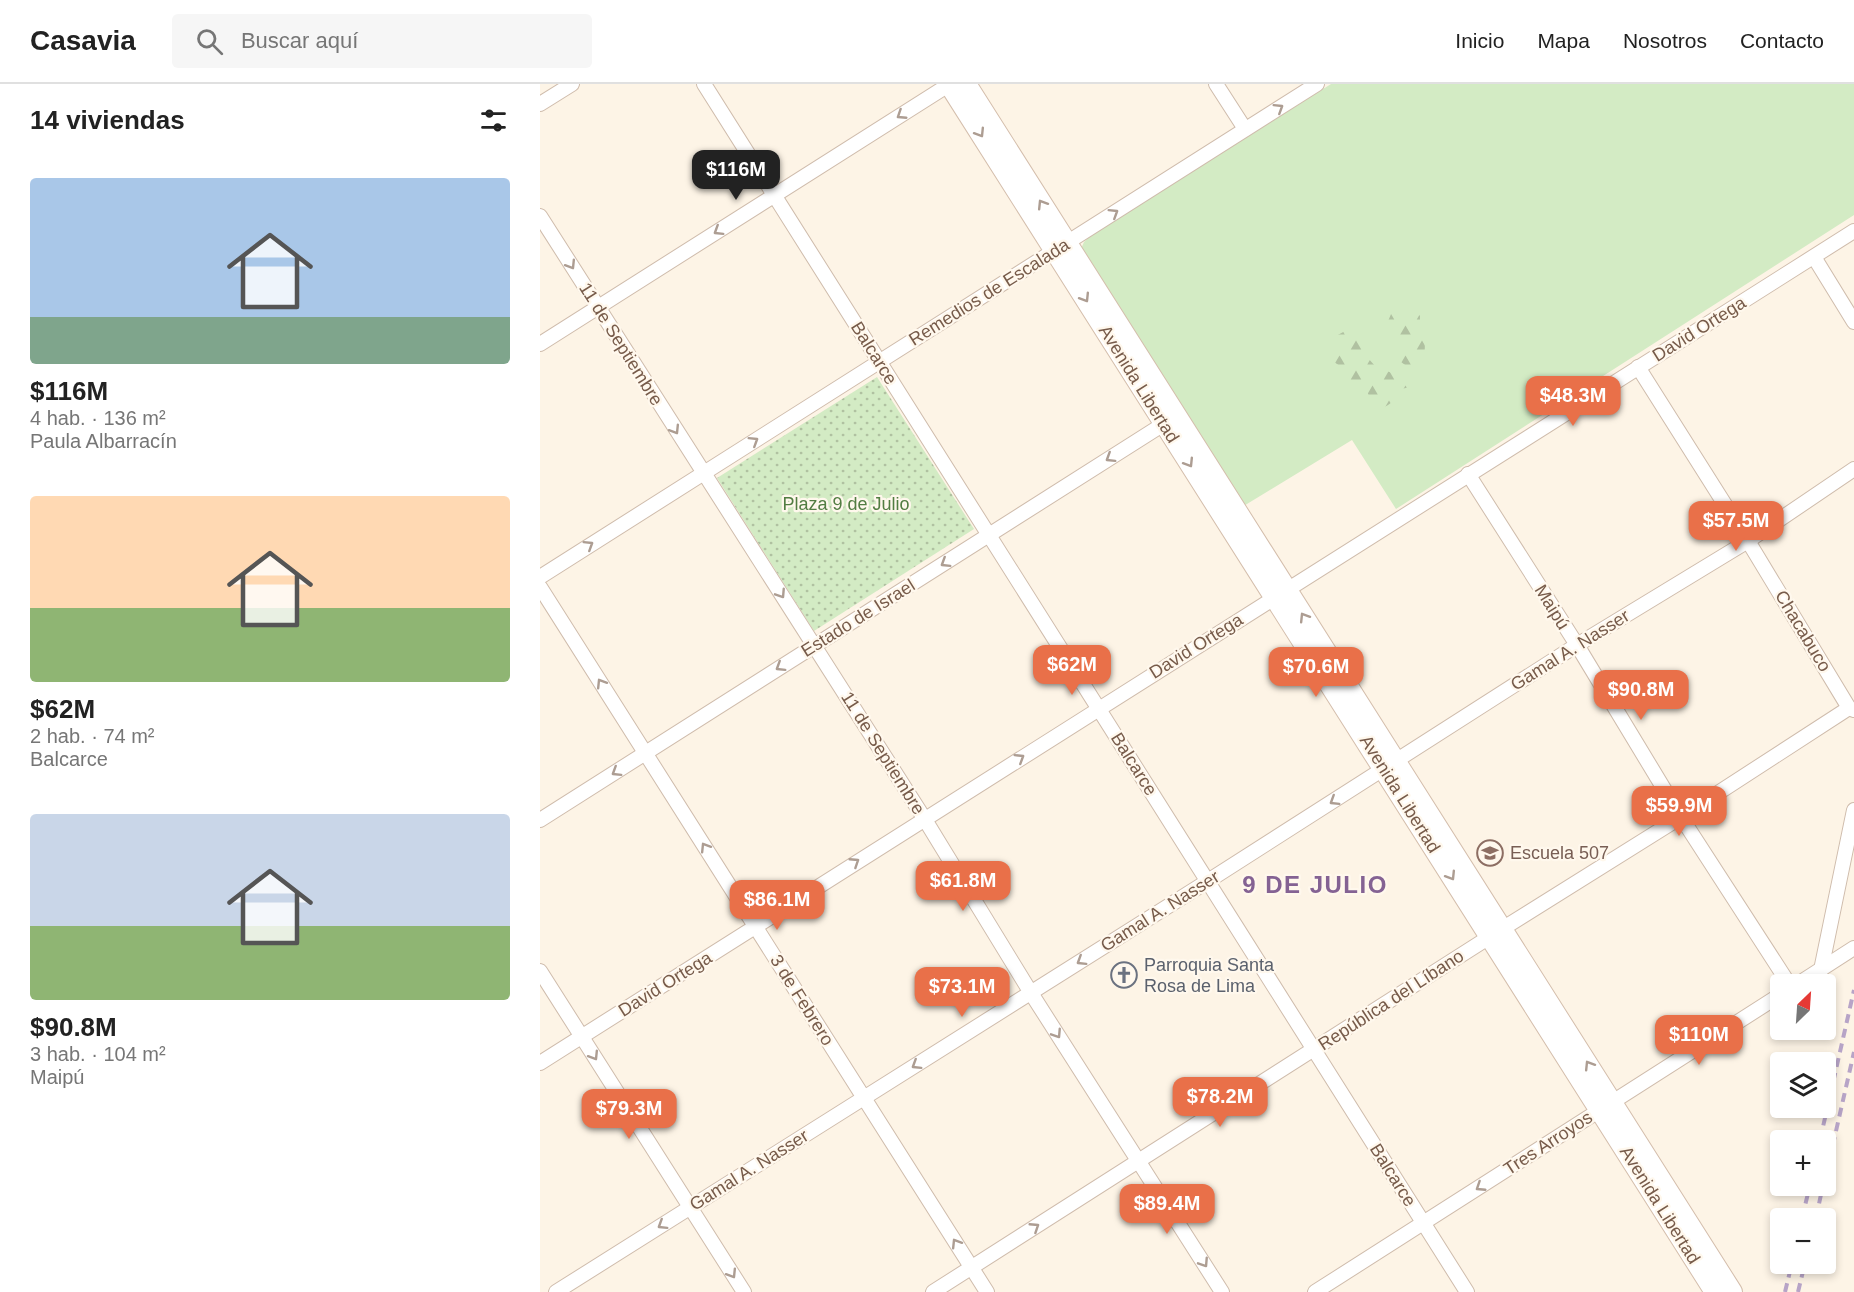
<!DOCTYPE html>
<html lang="es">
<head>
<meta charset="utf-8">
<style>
	:root { --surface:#fff; --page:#f6f6f6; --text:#222; --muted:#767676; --line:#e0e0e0; --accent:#e97049 }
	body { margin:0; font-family:Helvetica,sans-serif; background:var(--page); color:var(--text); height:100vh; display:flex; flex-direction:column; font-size:22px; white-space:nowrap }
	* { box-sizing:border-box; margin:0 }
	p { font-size:20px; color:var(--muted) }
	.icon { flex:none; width:33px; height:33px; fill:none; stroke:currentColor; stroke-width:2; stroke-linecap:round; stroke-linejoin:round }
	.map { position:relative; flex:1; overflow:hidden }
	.sheet { display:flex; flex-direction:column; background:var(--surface); width:540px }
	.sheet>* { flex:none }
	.needle { width:39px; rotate:25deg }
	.tools { position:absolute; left:1230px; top:890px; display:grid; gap:12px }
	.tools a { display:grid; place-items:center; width:66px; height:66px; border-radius:6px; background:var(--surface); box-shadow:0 3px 9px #0003; font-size:30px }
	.price { position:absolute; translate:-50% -51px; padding:0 14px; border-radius:12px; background:var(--accent); color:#fff; font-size:20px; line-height:39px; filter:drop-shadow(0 2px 3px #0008) }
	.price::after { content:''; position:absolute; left:50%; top:36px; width:18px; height:14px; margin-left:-9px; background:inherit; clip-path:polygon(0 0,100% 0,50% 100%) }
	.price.current { background:#222; color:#fff }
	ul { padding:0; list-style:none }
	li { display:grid; align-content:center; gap:12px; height:318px; padding:0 30px }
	li span { display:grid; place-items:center; height:186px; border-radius:6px; color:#555 }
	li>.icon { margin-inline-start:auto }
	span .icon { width:108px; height:108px; fill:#fffc; stroke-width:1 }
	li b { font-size:26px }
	h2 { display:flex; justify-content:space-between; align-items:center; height:72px; padding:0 30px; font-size:26px }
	header { display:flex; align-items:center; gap:36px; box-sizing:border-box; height:84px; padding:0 30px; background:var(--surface); border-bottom:2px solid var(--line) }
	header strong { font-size:28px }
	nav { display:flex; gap:33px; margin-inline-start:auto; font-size:21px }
	.search { width:420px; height:54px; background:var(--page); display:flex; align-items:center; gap:15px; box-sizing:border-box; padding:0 21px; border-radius:6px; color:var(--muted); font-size:22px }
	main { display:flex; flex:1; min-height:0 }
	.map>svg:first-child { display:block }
	.grass { fill:#d3ebc4 }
	.forest { fill:url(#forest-firs) }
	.park { fill:url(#park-dots) }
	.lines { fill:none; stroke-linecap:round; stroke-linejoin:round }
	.minor-casing { stroke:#cfbcac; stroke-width:16 }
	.secondary-casing { stroke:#d4beac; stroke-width:22 }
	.minor { stroke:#fff; stroke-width:14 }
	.secondary { stroke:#fff; stroke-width:20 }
	.rail { stroke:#b7a4c7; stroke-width:4; stroke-dasharray:9 6; stroke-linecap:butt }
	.oneway { stroke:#ad9d92 }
	.labels { text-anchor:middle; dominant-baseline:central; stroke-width:4.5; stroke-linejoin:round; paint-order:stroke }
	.street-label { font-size:18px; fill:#775b4a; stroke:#fff8ed }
	.park-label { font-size:18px; fill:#527d42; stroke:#fff8ed }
	.education-label { font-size:18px; fill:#785e54; stroke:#fff8ed; text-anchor:start }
	.worship-label { font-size:18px; fill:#5b616d; stroke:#fff8ed; text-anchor:start }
	.district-label { font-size:24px; font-weight:bold; letter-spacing:1.5px; fill:#846293; stroke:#fff8ed }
</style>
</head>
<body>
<header>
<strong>Casavia</strong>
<div class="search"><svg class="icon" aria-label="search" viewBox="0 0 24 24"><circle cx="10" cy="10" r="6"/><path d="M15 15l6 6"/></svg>Buscar aquí</div>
<nav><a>Inicio</a><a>Mapa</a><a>Nosotros</a><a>Contacto</a></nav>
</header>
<main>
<section class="sheet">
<h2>14 viviendas<svg class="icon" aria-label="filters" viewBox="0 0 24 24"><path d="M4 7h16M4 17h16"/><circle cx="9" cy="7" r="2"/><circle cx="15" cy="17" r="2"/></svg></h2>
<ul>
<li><span style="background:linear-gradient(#a9c7e8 75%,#7fa58c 0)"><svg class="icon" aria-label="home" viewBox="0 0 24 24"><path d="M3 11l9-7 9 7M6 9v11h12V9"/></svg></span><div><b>$116M</b><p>4 hab. · 136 m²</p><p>Paula Albarracín</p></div></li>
<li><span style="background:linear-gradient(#ffd9b3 60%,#8fb573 0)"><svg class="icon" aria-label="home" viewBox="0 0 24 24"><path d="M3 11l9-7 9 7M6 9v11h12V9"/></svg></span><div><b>$62M</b><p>2 hab. · 74 m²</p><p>Balcarce</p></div></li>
<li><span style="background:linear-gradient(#c9d6e8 60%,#8fb573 0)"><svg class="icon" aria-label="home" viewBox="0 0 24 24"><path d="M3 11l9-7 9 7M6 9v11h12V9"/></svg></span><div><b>$90.8M</b><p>3 hab. · 104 m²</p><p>Maipú</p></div></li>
</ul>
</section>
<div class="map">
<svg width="1314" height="1208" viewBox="0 0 1314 1208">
	<defs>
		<pattern id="forest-firs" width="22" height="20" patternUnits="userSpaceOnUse" patternTransform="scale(1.5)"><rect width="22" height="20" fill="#d3ebc4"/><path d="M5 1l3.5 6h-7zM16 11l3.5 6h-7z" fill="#b0c1a1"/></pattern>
		<pattern id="park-dots" width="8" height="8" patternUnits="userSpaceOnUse" patternTransform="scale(1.5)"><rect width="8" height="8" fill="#d3ebc4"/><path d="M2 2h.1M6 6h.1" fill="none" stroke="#b0c1a1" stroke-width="1.8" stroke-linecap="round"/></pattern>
	</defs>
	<rect width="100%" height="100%" fill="#fdf4e6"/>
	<polygon class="grass" points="791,0 1314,0 1314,131 856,425 812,356 702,423 541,165 544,158 549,153"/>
	<g class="forest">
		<path d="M863,222L877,228L880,232C879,245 889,260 883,272C882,276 877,281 875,284L868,283L861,278C856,266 861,256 848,249L846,242L854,223Z"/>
		<path d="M805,247L820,250L821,261L827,273L836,283L852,289L856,283C867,284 886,295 868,303C865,305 862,304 858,305C854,314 854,319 844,323L830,315L827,307H811L805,303L806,294L804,285L790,275L796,252Z"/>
	</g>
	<polygon class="park" points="337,293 434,445 274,547 177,394"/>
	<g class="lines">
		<g class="minor-casing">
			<g id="minor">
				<polyline points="164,0 927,1208"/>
				<polyline points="676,0 705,45"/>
				<polyline points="0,20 32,0"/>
				<polyline points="0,132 384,734 491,909 682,1208"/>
				<polyline points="1274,173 1314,238"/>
				<polyline points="0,260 410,0"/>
				<polyline points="1098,283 1208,457 1309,624 1314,626"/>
				<polyline points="928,390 1037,561 1141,733 1249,900"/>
				<polyline points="0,493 777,0"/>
				<polyline points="0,503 447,1208"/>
				<polyline points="0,736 630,336"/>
				<polyline points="1281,886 1314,726"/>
				<polyline points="0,887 204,1208"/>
				<polyline points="1258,900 1314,864"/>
				<polyline points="0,979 1314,147"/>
				<polyline points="16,1208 668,797 1037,561 1208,457 1314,385"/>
				<polyline points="393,1208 962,845 1141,733 1309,624"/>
				<polyline points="775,1208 1240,911"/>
			</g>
		</g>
		<g class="secondary-casing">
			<g id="secondary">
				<polyline points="409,0 1175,1208"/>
				<polyline points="426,0 1192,1208"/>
			</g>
		</g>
		<use href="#minor" class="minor"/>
		<use href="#secondary" class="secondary"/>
		<g class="rail">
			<polyline points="1280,1056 1314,906"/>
			<polyline points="1286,1091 1314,968"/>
			<polyline points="1262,1134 1270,1101"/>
			<polyline points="1276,1134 1283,1101"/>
			<polyline points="1245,1208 1252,1179"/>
			<polyline points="1258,1208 1265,1179"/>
		</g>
	</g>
	<defs><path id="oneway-chevron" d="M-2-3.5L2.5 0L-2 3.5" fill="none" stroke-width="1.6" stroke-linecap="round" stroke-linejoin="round" transform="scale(1.5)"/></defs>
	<g class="oneway">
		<use href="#oneway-chevron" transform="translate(739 24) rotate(-32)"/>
		<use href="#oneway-chevron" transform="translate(361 31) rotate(147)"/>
		<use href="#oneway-chevron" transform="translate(440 49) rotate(58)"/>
		<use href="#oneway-chevron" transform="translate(502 120) rotate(-122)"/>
		<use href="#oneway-chevron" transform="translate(574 129) rotate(-32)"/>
		<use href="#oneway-chevron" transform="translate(178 147) rotate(148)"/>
		<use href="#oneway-chevron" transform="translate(31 181) rotate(58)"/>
		<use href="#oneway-chevron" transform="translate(545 214) rotate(58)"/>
		<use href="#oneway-chevron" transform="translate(135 346) rotate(58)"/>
		<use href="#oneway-chevron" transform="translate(214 357) rotate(-32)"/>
		<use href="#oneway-chevron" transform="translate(570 374) rotate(148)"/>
		<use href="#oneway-chevron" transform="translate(649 379) rotate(58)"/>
		<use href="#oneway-chevron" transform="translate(49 461) rotate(-32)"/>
		<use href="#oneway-chevron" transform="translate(405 479) rotate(148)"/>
		<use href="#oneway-chevron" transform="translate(241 510) rotate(57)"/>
		<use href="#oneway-chevron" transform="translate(764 533) rotate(-122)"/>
		<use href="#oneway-chevron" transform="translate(240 583) rotate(148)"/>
		<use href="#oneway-chevron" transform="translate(61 599) rotate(-122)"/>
		<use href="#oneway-chevron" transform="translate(480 674) rotate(-32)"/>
		<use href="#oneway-chevron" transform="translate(76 688) rotate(148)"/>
		<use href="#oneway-chevron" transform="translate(794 717) rotate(148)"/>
		<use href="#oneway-chevron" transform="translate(165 763) rotate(-122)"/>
		<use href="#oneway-chevron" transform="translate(315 778) rotate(-33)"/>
		<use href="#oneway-chevron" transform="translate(911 792) rotate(58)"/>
		<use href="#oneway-chevron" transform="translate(541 877) rotate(148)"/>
		<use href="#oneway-chevron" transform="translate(517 950) rotate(57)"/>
		<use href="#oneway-chevron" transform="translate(54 972) rotate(58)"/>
		<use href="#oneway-chevron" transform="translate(376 981) rotate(148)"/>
		<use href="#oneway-chevron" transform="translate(1049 981) rotate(-122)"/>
		<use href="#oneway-chevron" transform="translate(940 1103) rotate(147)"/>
		<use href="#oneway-chevron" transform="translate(122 1141) rotate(148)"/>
		<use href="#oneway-chevron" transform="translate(495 1143) rotate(-33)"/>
		<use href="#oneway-chevron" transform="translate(416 1159) rotate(-122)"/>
		<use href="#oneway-chevron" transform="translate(664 1179) rotate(57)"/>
		<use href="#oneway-chevron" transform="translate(192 1190) rotate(58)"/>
	</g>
	<defs>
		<g id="school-ring" transform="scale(1.35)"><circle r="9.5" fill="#fff8ed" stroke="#8d6e63" stroke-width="1.5"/><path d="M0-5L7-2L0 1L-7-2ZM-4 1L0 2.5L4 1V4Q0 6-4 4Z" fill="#8d6e63"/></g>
		<g id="church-ring" transform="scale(1.35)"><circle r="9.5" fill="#fff8ed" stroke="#6b7280" stroke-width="1.5"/><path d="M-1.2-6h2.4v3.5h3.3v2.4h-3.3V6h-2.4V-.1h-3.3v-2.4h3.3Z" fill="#6b7280"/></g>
	</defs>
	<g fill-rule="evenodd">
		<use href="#school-ring" x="950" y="769"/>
		<use href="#church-ring" x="584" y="891"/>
	</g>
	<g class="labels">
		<g class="street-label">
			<text transform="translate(449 208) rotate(-32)">Remedios de Escalada</text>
			<text transform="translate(1159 245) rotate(-32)">David Ortega</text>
			<text transform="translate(81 260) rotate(58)">11 de Septiembre</text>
			<text transform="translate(334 269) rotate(58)">Balcarce</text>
			<text transform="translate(599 300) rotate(58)">Avenida Libertad</text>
			<text transform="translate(1012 523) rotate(58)">Maipú</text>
			<text transform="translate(318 534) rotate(-32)">Estado de Israel</text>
			<text transform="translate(1263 547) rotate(59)">Chacabuco</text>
			<text transform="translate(656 562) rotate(-32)">David Ortega</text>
			<text transform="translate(1030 566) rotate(-32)">Gamal A. Nasser</text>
			<text transform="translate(343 669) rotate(58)">11 de Septiembre</text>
			<text transform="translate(594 680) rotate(58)">Balcarce</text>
			<text transform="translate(860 710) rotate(58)">Avenida Libertad</text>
			<text transform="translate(620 827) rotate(-32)">Gamal A. Nasser</text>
			<text transform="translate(125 900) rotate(-32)">David Ortega</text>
			<text transform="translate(262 916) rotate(58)">3 de Febrero</text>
			<text transform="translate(851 916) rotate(-33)">República del Líbano</text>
			<text transform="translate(1008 1059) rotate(-33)">Tres Arroyos</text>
			<text transform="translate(209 1086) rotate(-32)">Gamal A. Nasser</text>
			<text transform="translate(853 1091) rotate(58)">Balcarce</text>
			<text transform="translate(1120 1121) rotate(58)">Avenida Libertad</text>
		</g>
		<g class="park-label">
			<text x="306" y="420">Plaza 9 de Julio</text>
		</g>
		<g class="education-label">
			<text x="970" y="769">Escuela 507</text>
		</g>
		<g class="worship-label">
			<text x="604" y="881">Parroquia Santa<tspan x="604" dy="21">Rosa de Lima</tspan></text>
		</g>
		<g class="district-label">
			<text x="775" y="800">9 DE JULIO</text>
		</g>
	</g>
</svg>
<div class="tools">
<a><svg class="needle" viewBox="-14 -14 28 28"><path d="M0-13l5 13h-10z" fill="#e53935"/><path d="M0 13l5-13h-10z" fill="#767676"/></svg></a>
<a><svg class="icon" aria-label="layers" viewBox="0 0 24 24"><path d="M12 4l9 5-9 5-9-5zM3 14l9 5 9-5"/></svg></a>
<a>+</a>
<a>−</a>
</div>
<b class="price current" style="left:196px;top:117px">$116M</b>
<b class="price" style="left:1033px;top:343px">$48.3M</b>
<b class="price" style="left:1196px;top:468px">$57.5M</b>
<b class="price" style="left:532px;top:612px">$62M</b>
<b class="price" style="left:776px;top:614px">$70.6M</b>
<b class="price" style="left:1101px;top:637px">$90.8M</b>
<b class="price" style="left:1139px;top:753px">$59.9M</b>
<b class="price" style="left:423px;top:828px">$61.8M</b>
<b class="price" style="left:237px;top:847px">$86.1M</b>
<b class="price" style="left:422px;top:934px">$73.1M</b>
<b class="price" style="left:1159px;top:982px">$110M</b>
<b class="price" style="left:680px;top:1044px">$78.2M</b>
<b class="price" style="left:89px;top:1056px">$79.3M</b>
<b class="price" style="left:627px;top:1151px">$89.4M</b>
</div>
</main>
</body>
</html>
